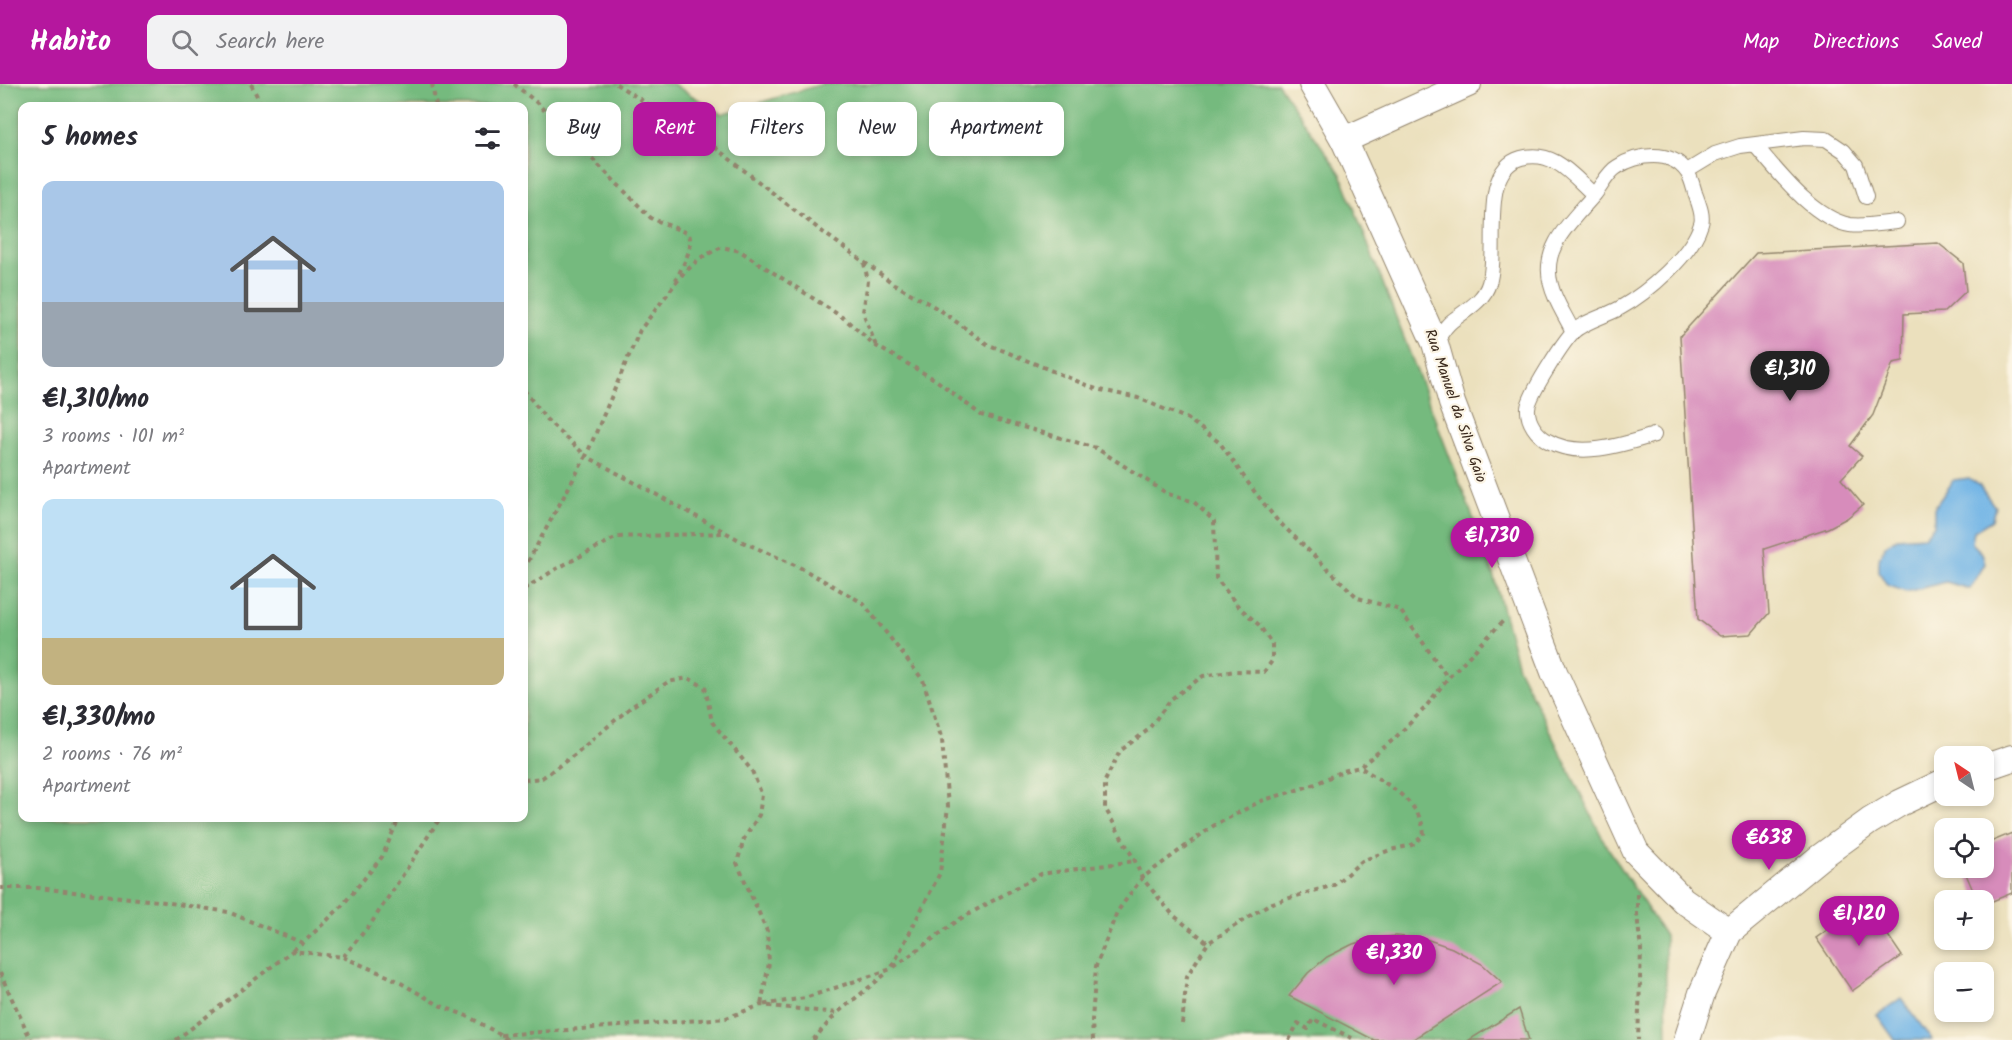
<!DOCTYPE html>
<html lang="en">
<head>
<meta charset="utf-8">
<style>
	:root { --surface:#fff; --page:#f2f2f3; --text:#2b2b33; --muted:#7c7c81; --accent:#b5179e }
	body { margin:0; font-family:Kalam,sans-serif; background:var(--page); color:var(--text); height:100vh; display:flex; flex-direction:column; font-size:22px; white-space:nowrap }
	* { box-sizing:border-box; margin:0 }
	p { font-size:20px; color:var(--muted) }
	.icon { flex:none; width:33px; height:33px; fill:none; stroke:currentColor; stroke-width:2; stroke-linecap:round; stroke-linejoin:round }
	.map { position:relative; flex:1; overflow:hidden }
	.details { position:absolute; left:18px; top:18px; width:510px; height:720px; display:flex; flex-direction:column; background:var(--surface); border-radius:12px; box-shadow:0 3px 9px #0003 }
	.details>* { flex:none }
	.banner { position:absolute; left:546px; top:18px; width:570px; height:54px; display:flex; gap:12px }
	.needle { width:39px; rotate:325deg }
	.tools { position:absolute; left:1934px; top:662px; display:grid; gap:12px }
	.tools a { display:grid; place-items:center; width:60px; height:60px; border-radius:12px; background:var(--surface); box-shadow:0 3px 9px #0003; font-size:30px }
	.price { position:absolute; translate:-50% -51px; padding:0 14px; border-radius:21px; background:var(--accent); color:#fff; font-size:20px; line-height:39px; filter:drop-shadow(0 2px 3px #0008) }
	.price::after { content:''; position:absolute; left:50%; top:36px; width:18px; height:14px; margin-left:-9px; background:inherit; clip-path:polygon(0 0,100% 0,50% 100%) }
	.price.current { background:#222; color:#fff }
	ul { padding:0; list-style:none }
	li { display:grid; align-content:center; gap:12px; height:318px; padding:0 24px }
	li span { display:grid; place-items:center; height:186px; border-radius:12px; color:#555 }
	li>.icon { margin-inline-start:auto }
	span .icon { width:108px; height:108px; fill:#fffc; stroke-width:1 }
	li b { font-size:26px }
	h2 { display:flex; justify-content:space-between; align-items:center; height:72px; padding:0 24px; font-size:26px }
	.pill { padding:0 21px; border-radius:12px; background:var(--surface); box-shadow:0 3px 9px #0003; font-size:21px; line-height:54px }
	.pill.current { background:var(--accent); color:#fff }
	header { display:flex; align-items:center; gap:36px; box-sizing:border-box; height:84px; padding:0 30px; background:var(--accent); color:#fff }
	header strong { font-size:28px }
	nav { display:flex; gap:33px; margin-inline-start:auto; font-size:21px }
	.search { width:420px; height:54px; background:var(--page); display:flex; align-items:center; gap:15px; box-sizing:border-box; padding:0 21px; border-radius:12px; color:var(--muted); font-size:22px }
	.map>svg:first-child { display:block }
	.forest { fill:#74ba7e; stroke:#58724e; stroke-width:1.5; fill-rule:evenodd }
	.water { fill:#70b4e6; stroke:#566f82; stroke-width:1.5 }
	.building { fill:#d78cbb }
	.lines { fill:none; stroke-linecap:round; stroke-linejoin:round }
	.service-casing { stroke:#93856e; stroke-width:16 }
	.minor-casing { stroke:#93856e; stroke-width:28 }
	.path { stroke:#93856e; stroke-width:4; stroke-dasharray:4.5 4.5; stroke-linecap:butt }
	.service { stroke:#fff; stroke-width:14 }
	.minor { stroke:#fff; stroke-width:26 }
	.labels { text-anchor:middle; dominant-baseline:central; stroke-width:4.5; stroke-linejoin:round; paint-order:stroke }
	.street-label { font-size:15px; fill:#3b2a1e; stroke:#fcf5e5 }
</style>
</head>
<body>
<header>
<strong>Habito</strong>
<div class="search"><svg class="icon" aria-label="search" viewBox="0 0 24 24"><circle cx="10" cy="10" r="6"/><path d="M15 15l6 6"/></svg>Search here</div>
<nav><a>Map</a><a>Directions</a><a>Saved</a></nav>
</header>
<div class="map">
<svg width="2012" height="956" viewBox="0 0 2012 956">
	<rect width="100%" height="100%" fill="#fcf5e5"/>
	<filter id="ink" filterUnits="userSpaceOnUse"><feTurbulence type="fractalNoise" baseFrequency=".0167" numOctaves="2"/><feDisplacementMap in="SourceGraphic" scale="12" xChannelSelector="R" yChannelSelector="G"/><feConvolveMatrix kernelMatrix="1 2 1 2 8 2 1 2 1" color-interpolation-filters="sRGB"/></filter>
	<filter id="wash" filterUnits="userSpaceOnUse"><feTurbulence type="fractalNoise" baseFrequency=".008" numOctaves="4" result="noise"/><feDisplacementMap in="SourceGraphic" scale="24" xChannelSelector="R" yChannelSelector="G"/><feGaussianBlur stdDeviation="1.35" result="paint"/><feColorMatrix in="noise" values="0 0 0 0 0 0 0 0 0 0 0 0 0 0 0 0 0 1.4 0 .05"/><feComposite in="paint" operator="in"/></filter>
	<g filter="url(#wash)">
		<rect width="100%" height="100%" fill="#ebe0bd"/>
		<path class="forest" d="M0,0H673L722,30L822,0H1278L1341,90L1489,475L1518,583L1605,759L1665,852L1667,956H0ZM22,22H524V734H22Z"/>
		<g class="water">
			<polygon points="1969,394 1979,401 1995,423 1992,436 1974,447 1972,459 1982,469 1985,480 1970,505 1946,498 1906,508 1887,501 1879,488 1879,474 1885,462 1897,454 1924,452 1934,441 1934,424 1954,396"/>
			<polygon points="1901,914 1932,956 1895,956 1877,931"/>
		</g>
		<g id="blocks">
			<g class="building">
				<polygon points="1938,159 1963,179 1966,207 1944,228 1904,230 1903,277 1893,279 1873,331 1850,362 1862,372 1841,395 1863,421 1847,434 1828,444 1764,465 1769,529 1751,550 1720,552 1698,535 1680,252 1756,169"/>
				<polygon points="2012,749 2012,809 1983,821 1983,816 1977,816 1963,783 1983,783 1983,761"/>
				<polygon points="1866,819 1902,872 1852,907 1816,854"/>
				<polygon points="1396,852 1426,855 1452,864 1482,880 1502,898 1412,956 1374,956 1289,912 1308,889 1327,873 1353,860 1374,854"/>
				<polygon points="1519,925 1529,956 1469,956"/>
			</g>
		</g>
	</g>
	<g filter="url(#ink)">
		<use href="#blocks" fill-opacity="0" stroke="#93856e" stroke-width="1.5"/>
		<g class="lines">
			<g class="service-casing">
				<g id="service">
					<path d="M1755,61C1778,88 1814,135 1850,141C1864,143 1883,139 1897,138"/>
					<polyline points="1687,87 1715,70 1740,62 1804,54 1826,55 1844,67 1856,81 1866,113"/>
					<path d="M1594,111C1601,103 1608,88 1617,83C1637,70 1671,65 1687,88C1691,93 1693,102 1695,109C1698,118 1704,131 1701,140C1692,171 1647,209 1620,224C1606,232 1582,238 1572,249C1562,260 1529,311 1528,324C1527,338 1537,351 1548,357C1579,375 1622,361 1654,351"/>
					<path d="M1435,259C1440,252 1445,242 1452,237C1466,226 1484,217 1489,199C1500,165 1478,86 1521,74C1554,65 1573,92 1594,111C1572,137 1540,163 1551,201C1555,218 1566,232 1573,248"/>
				</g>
			</g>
			<g class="minor-casing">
				<g id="minor">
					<polyline points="1312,0 1344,56 1435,259 1452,319 1554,588 1636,768 1683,816 1729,848"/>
					<polyline points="1344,56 1468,0"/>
					<polyline points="1983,684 2012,674"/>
					<polyline points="1687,956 1702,909 1729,848 1819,774 1870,737 1900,719 1944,698"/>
				</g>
			</g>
			<g class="path">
				<polyline points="251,0 262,22"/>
				<polyline points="432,0 436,22"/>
				<path d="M514,0L536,18L651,134L689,150C694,165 682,182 676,196"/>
				<polyline points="616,0 708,58 820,146 894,200 940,226 987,260 1096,305 1138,314 1188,335 1220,359 1254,407 1276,435 1358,514 1400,526 1448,594"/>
				<polyline points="864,179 868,197 863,228 876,262"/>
				<polyline points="524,306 546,335 586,372 524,485"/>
				<polyline points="524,505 556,485 617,453 725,449"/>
				<polyline points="524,696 542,694 574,671 631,623 668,598 688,594 705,603 712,638 752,687 762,711 759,731 744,755 737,779 767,847 769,879 761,921 805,914 891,885 940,789 948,722 942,656 923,596 863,519 799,483 743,458 586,372 640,246 682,191 700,174 722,163 740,167 845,235 876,262 936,296 981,331 1096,364 1168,410 1194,418 1214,437 1216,494 1238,522 1259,541 1272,560 1272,577 1264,588 1235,587 1203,592 1171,615 1148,646 1120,667 1105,697 1105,724 1135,777 1142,794 1173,831 1208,859"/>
				<polyline points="0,804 38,804 158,817 228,828 303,859"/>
				<polyline points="1637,810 1637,830 1641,866 1638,956"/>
				<polyline points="293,866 303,859 341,823 382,773 399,734"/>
				<polyline points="343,873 392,894 441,922 467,932 501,951 507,956"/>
				<polyline points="894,883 960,835 1041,790 1135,777"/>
				<polyline points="0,889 31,956"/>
				<path d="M1182,940L1187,892L1208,859L1269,820L1334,801L1362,777L1390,766L1412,761L1424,751C1422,717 1386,700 1360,683"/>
				<polyline points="501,951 726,934 761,921 837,929 888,888"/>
				<polyline points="176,956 292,867 343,873 372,838 440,734"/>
				<polyline points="813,956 837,929"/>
				<polyline points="1093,956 1092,936 1096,882 1117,828 1142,794 1213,742 1261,717 1313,701 1343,687 1360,683 1394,655 1424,625 1448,594 1505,535"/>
				<polyline points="1289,956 1298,939 1308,945 1313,935 1356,956"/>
			</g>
			<use href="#service" class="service"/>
			<use href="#minor" class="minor"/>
		</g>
	</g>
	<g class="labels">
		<g class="street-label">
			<text transform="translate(1455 322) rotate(71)">Rua Manuel da Silva Gaio</text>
		</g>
	</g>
</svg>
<div class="tools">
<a><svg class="needle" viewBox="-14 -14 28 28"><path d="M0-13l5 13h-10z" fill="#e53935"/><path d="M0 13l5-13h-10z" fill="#7c7c81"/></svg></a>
<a><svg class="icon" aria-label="locate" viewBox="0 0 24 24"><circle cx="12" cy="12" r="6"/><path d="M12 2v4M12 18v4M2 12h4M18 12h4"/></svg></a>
<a>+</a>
<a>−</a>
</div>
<b class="price current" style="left:1790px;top:318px">€1,310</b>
<b class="price" style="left:1492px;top:485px">€1,730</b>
<b class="price" style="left:1769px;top:787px">€638</b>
<b class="price" style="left:1859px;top:863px">€1,120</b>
<b class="price" style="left:1394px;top:902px">€1,330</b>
<div class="banner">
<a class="pill">Buy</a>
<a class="pill current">Rent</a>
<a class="pill">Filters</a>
<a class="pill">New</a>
<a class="pill">Apartment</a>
</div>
<section class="details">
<h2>5 homes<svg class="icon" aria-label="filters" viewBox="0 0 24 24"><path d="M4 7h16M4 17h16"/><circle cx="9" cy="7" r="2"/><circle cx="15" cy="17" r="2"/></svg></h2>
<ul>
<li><span style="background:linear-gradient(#a9c7e8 65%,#9aa5b1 0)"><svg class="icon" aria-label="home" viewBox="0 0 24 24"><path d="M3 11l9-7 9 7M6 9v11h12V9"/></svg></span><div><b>€1,310/mo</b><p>3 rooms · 101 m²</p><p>Apartment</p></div></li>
<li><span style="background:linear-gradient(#bfe0f5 75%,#c2b280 0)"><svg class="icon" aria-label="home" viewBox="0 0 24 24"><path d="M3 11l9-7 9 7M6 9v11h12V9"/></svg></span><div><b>€1,330/mo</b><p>2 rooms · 76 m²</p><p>Apartment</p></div></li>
</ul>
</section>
</div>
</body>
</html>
